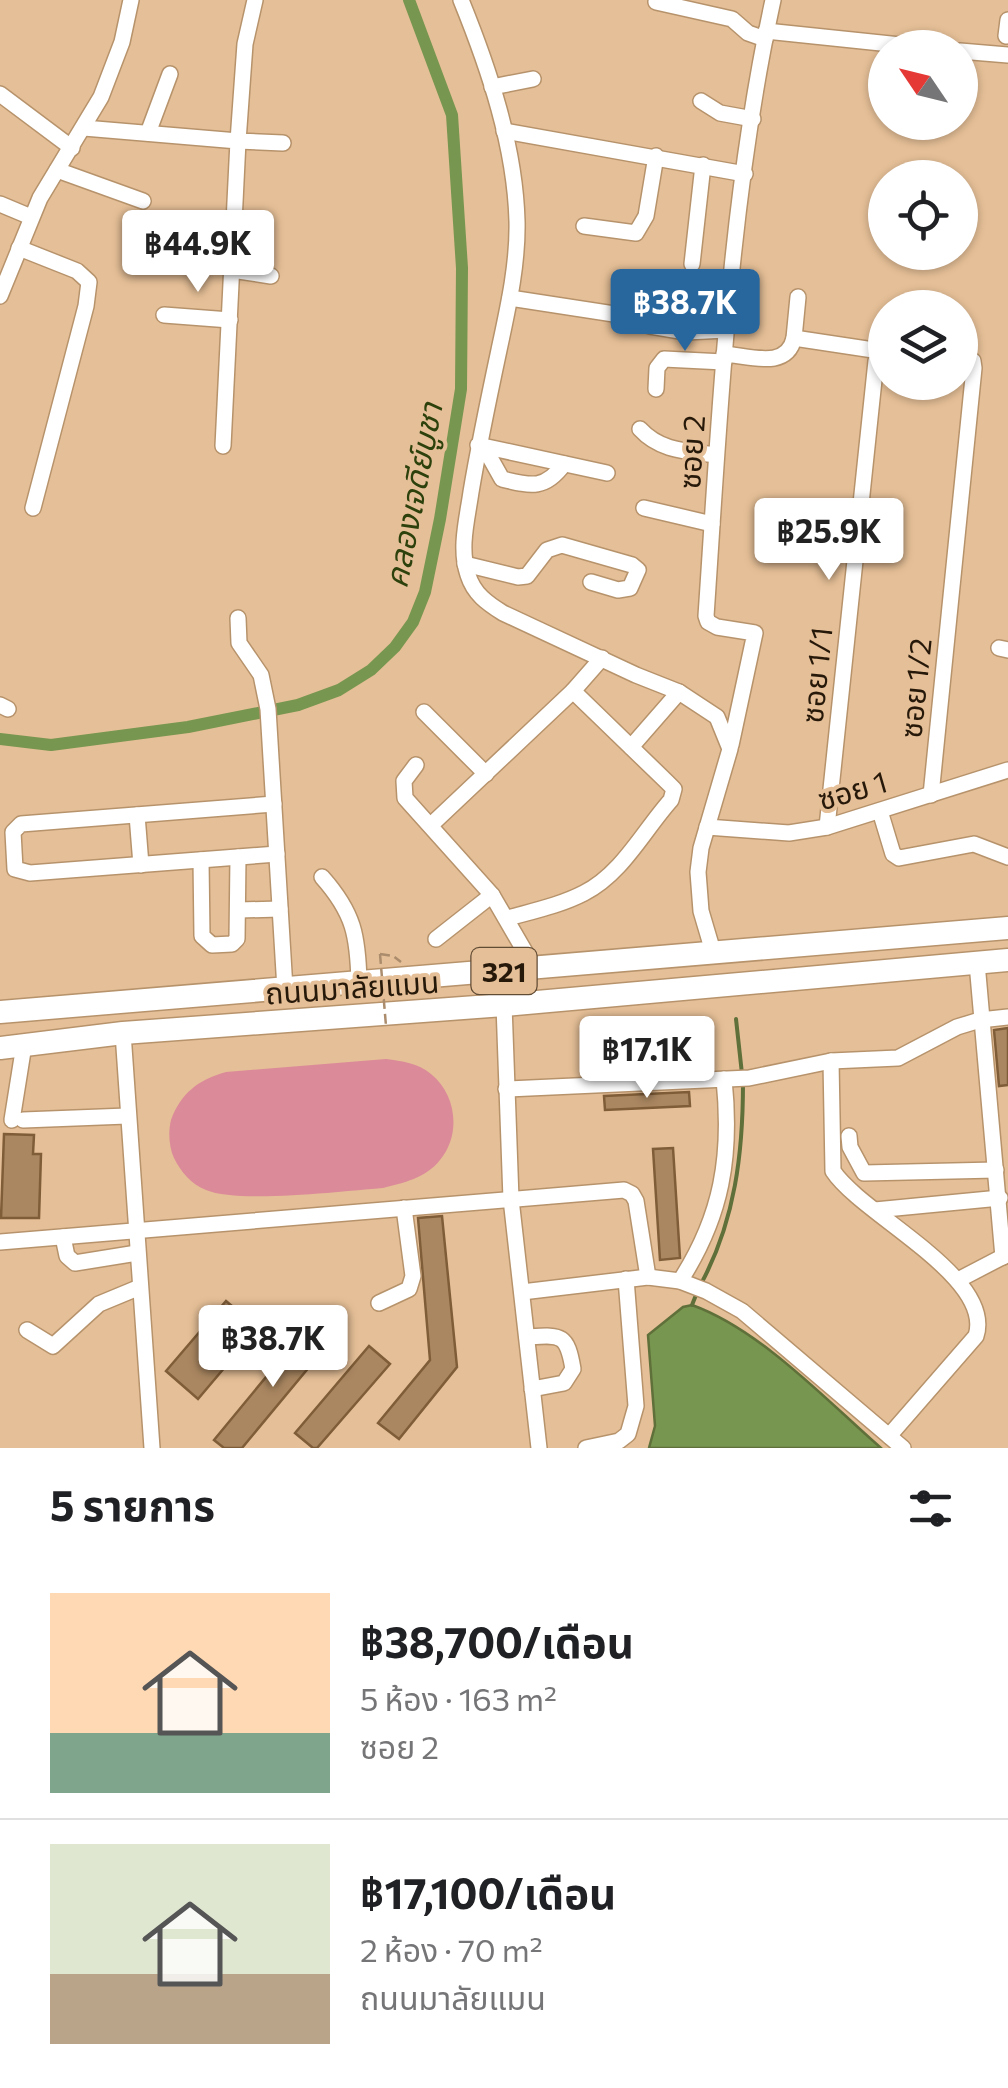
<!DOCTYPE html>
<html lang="th">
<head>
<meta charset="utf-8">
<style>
	:root { --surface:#fff; --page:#f6f6f6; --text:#202124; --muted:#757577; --line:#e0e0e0; --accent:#28679d }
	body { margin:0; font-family:Commissioner,"Noto Sans Thai",sans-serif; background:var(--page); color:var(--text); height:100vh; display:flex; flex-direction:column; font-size:38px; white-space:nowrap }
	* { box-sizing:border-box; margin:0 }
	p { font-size:32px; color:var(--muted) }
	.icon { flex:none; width:55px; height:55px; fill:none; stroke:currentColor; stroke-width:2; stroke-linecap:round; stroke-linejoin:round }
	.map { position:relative; height:1448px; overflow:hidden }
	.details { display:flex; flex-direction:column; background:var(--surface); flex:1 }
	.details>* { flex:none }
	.needle { width:65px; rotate:305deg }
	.controls { position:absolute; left:868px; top:30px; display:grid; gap:20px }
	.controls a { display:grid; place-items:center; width:110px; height:110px; border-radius:50%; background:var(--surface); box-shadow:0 2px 8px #0004; font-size:50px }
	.price { position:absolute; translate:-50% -85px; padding:0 22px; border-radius:10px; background:#fff; color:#222; font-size:32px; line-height:65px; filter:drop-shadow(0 2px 5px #0008) }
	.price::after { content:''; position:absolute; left:50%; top:60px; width:30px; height:22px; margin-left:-15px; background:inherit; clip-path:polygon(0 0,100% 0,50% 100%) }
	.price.active { background:var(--accent); color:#fff }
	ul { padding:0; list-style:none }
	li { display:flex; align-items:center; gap:30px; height:250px; padding:0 50px }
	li+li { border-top:2px solid var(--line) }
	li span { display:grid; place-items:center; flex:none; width:280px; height:200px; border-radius:0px; color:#555 }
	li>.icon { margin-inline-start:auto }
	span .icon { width:120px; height:120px; fill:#fffc; stroke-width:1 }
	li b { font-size:42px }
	h2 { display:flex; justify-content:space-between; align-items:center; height:120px; padding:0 50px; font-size:42px }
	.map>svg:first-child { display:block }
	.green { fill:#db8a99 }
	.water { fill:#77964f; stroke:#5f703a; stroke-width:2.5 }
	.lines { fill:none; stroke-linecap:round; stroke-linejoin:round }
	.stream { stroke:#5f703a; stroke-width:4 }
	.canal { stroke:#77964f; stroke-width:12 }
	.building { fill:#aa8761; stroke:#7f5d38; stroke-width:2.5 }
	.minor-casing { stroke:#b7936c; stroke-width:18 }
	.highway-casing { stroke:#b7936c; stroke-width:25 }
	.path { stroke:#ab8c6c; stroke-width:2.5; stroke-dasharray:10 5; stroke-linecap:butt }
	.minor { stroke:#fff; stroke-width:15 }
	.highway { stroke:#fff; stroke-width:22 }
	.path-bridge { stroke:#ab8c6c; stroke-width:2.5; stroke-dasharray:10 5; stroke-linecap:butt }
	.labels { text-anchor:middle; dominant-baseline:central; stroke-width:8; stroke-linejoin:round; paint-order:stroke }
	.shield { fill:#e5bf97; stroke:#604b34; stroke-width:2.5 }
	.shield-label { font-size:28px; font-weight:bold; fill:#27190a }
	.street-label { font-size:30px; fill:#27190a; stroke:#e5bf97 }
	.water-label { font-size:32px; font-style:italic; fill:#2d410d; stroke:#e5bf97 }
</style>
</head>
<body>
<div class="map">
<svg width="1008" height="1448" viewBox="0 0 1008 1448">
	<rect width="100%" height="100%" fill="#e5bf97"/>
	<path class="green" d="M386,1059C402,1061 418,1063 431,1074C457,1095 461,1135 440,1160C426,1178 403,1183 383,1188C342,1191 240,1204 206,1190C191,1184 181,1172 174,1158C169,1147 168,1132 171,1120C181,1093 198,1080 226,1072Z"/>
	<path class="water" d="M692,1305C761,1330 826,1400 881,1448H649L655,1426L648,1335L683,1307Z"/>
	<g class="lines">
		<g class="stream">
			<polyline points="736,1019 742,1074"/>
			<path d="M702,1282C735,1220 743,1153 743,1083"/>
			<polyline points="692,1305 698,1290"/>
		</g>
		<polyline class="canal" points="0,739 51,745 188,727 298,705 339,690 371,670 395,647 413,622 425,592 440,519 461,389 462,268 452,115 409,0"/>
	</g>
	<g class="building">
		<polygon points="1008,1028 1008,1085 999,1086 994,1030"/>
		<polygon points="689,1092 690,1106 605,1110 604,1096"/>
		<polygon points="4,1134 34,1135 33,1154 41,1154 39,1218 1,1218"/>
		<polygon points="673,1148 680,1258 660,1260 653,1149"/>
		<polygon points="442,1216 457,1367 399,1439 378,1423 430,1360 418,1218"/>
		<polygon points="226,1301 258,1328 198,1399 166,1371"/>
		<polygon points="309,1325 330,1342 242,1448 224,1448 214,1440"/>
		<polygon points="369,1346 390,1364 317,1448 313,1448 295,1433"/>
	</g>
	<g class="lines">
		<g class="minor-casing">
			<g id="minor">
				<polyline points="255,0 245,44 238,141 283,143"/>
				<path d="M461,0C489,69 515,146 517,221C518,264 508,308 499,350C489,397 479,444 471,492C467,520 459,548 468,575C474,594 487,603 503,613L636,675L679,692L717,717L730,749L701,848L698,872L701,911L714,955"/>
				<polyline points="656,2 732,19 748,33 765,39"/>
				<polyline points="766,31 929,48"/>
				<polyline points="1006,36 1008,20"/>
				<polyline points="960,51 1008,55"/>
				<polyline points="492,87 533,79"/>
				<polyline points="0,94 72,148"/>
				<polyline points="701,101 720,113 753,119"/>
				<polyline points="84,128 238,141 223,446"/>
				<polyline points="504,131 745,174"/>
				<polyline points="148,133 170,74"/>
				<polyline points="57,170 143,201"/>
				<polyline points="0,204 31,217"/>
				<polyline points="584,226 636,233 646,216 656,156"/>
				<polyline points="19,248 77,271 89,282 86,306 33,508"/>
				<polyline points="692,264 703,165"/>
				<polyline points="232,270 271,276"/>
				<polyline points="0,296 40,198 101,97 122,42 131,0"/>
				<polyline points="510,298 614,314"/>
				<polyline points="164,315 230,320"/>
				<polyline points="650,326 686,332 726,330"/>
				<polyline points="794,338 798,297"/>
				<path d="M724,354C750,356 787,370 794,338L880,351L885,349"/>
				<polyline points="656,389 657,368 664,359 724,362"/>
				<path d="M640,429C660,451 686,451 716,455"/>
				<polyline points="478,445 607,473"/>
				<path d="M484,447L502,479C531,486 545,490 564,464"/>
				<polyline points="644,508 712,524"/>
				<polyline points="465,564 518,577 527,576 547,550 562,545 632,565 638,570 630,588 618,590 591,582"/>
				<polyline points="238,618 239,643 261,675 268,709 285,989"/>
				<polyline points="999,648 1008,650"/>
				<polyline points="0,705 8,709"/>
				<polyline points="424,712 486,774"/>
				<path d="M731,745L755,633L717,627L708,622L706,616C720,411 729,202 773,0"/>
				<polyline points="631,747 679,692"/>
				<polyline points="416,765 404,781 405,798 492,895 535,969"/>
				<polyline points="931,795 974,368 973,361 960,357"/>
				<polyline points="274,804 21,824 13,832 15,869 30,873 277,854"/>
				<polyline points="880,811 893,854 899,858 974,844 1008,857"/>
				<polyline points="137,815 141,865"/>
				<polyline points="431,825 573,691 602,658"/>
				<polyline points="707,827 789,833 827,827 1008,770"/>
				<polyline points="827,827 876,361 880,351"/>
				<polyline points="201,860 202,936 212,945 232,944 237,939 238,857"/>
				<path d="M322,877C354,913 358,936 359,983"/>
				<polyline points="239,910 280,909"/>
				<path d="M508,918C533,911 561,905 584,893C622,874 644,830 671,800L674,789L667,782L573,691"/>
				<polyline points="436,939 492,895"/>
				<polyline points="977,963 1003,1257"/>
				<polyline points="504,1005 511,1199 539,1448"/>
				<polyline points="123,1033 152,1448"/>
				<path d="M831,1061L833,1171C862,1215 995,1277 976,1336L889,1436"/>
				<polyline points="506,1089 749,1078 831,1061 898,1058 957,1027 980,1020 1008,1017"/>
				<polyline points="12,1120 24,1045"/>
				<polyline points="23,1120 127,1116"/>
				<polyline points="849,1136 850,1147 864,1173 996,1170"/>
				<polyline points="875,1210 1000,1198"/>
				<polyline points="63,1237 67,1256 75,1263 137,1253"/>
				<polyline points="0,1242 624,1190 632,1194 636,1201 648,1277"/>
				<polyline points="958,1280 1008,1254"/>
				<path d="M680,1281C722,1216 732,1156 724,1079"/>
				<polyline points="522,1292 648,1277 680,1281 706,1291 742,1311 903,1448"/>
				<polyline points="379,1303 409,1289 413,1276 404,1208"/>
				<polyline points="27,1330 53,1346 99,1304 140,1287"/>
				<path d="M527,1337C561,1335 567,1333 573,1369L564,1383L532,1389"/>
				<polyline points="586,1448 619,1441 628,1434 636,1406 626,1279"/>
			</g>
		</g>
		<g class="highway-casing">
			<g id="highway">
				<polyline points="0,1012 1008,928"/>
				<polyline points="0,1048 123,1033 504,1005 1008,960"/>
			</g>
		</g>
		<polyline class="path" points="380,954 393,956 401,962"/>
		<use href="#minor" class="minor"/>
		<use href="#highway" class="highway"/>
		<polyline class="path-bridge" points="380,954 386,1026"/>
	</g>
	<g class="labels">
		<rect class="shield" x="471.5" y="948" width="65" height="46" rx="8"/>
		<g class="shield-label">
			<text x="504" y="971">321</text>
		</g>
		<g class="street-label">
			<text transform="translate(690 452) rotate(-86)">ซอย 2</text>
			<text transform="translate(815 675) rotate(-84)">ซอย 1/1</text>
			<text transform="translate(914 688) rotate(-84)">ซอย 1/2</text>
			<text transform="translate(852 789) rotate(-16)">ซอย 1</text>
			<text transform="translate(352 986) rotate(-4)">ถนนมาลัยแมน</text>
		</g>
		<g class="water-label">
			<text transform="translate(412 495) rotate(-79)">คลองเจดีย์บูชา</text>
		</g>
	</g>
</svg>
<div class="controls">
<a><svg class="needle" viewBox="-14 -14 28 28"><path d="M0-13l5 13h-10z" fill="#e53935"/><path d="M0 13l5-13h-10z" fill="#757577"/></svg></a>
<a><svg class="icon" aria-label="locate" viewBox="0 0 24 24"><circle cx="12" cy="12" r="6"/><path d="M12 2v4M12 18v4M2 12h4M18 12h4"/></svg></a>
<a><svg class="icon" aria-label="layers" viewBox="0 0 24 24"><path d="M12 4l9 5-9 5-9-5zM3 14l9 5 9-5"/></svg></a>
</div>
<b class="price" style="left:198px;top:295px">฿44.9K</b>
<b class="price active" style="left:685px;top:354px">฿38.7K</b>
<b class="price" style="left:829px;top:583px">฿25.9K</b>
<b class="price" style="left:647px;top:1101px">฿17.1K</b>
<b class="price" style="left:273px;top:1390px">฿38.7K</b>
</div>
<section class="details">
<h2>5 รายการ<svg class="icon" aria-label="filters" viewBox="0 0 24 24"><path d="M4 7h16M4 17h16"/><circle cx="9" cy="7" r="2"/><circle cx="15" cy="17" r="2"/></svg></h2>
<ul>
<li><span style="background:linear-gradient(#ffd9b3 70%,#7fa58c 0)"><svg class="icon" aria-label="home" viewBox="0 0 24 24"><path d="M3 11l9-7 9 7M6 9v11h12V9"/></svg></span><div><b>฿38,700/เดือน</b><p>5 ห้อง · 163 m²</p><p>ซอย 2</p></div></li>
<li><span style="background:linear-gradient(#dfe7d0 65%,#b9a48a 0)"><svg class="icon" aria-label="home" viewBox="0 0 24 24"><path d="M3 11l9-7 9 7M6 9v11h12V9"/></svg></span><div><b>฿17,100/เดือน</b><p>2 ห้อง · 70 m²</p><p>ถนนมาลัยแมน</p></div></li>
</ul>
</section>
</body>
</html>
